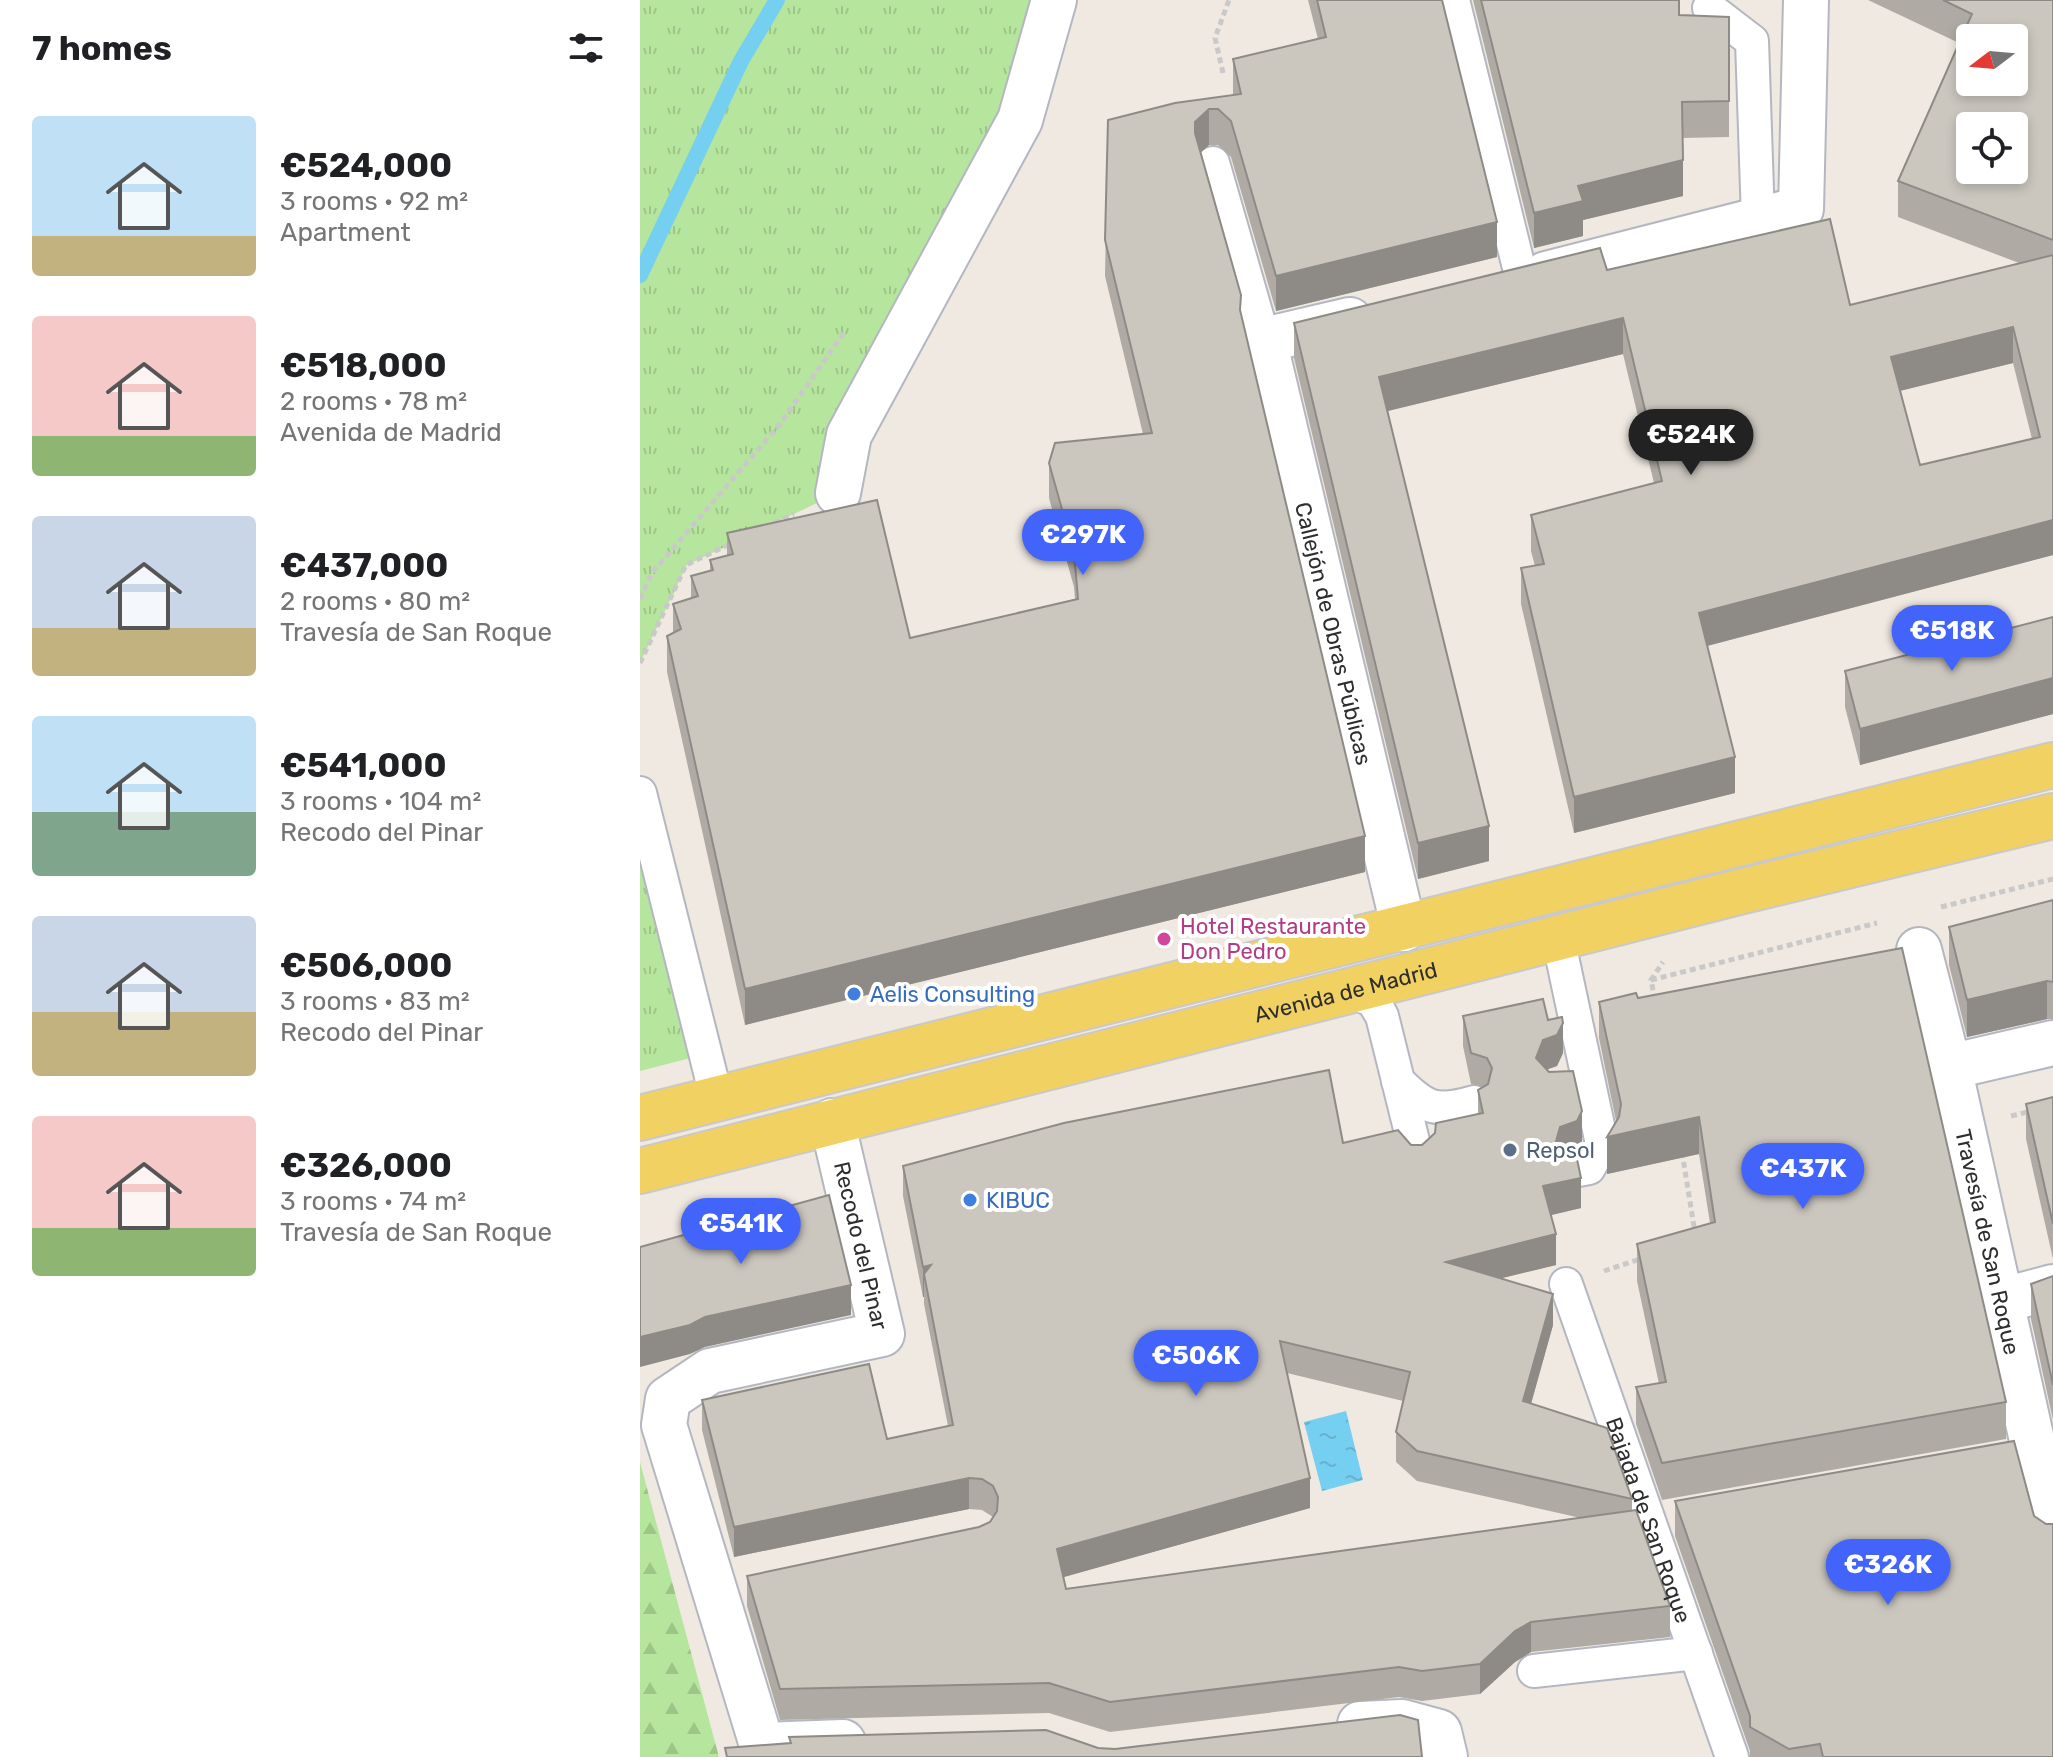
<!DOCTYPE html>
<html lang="en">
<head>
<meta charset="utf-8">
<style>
	:root { --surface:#fff; --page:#f2f2f2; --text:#202124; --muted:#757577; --accent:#4264fb }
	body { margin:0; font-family:Rubik,sans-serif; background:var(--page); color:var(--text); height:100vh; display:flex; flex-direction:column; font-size:30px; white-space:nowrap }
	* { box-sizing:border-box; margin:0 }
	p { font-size:26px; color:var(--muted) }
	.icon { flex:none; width:44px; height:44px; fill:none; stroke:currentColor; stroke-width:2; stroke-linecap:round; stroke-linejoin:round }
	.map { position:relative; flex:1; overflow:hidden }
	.sheet { display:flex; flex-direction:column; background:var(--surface); width:640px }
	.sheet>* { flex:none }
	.needle { width:52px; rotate:254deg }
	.controls { position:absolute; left:1316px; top:24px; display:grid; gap:16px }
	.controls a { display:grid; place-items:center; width:72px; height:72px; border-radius:8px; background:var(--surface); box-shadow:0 4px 12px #0003; font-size:40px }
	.price { position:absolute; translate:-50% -68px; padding:0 18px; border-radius:28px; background:var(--accent); color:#fff; font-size:26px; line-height:52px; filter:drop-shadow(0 2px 4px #0008) }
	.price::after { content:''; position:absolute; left:50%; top:48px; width:24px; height:18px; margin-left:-12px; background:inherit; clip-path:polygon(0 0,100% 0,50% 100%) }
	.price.on { background:#222; color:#fff }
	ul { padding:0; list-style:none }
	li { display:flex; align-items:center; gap:24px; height:200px; padding:0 32px }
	li span { display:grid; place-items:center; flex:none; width:224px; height:160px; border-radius:8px; color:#555 }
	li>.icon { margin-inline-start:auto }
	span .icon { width:96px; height:96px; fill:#fffc; stroke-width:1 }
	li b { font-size:34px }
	h2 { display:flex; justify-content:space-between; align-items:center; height:96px; padding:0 32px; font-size:34px }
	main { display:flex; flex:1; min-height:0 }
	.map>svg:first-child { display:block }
	.grass { fill:url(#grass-tufts) }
	.forest { fill:url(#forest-firs) }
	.water { fill:url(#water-ripples) }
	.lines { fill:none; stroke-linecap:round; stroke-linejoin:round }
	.stream { stroke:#75cff0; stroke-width:16 }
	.service-casing { stroke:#b4b7c1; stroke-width:36 }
	.pedestrian-casing { stroke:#b4b7c1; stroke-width:48 }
	.minor-casing { stroke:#b4b7c1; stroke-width:48 }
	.primary-casing { stroke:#c9c9c9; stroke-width:48 }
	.path { stroke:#c9c9c9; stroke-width:5; stroke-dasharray:6 4; stroke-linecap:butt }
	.service { stroke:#fff; stroke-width:32 }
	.pedestrian { stroke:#fff; stroke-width:44 }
	.minor { stroke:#fff; stroke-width:44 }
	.primary { stroke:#f2d163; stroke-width:44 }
	.wall { fill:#afaba4; fill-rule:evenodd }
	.shaded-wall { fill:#8e8b86 }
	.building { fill:#cbc7bf; stroke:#8e8b86; stroke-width:2; fill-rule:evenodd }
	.hotel-dot { fill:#d1479c; stroke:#fff; stroke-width:3 }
	.shop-dot { fill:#3f7fe0; stroke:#fff; stroke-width:3 }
	.service-dot { fill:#5c6f8a; stroke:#fff; stroke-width:3 }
	.labels { text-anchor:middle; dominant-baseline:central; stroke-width:8; stroke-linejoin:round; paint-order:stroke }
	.street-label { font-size:22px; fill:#2e2e2e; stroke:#fff }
	.hotel-label { font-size:22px; fill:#b23c85; stroke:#fff; text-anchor:start }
	.shop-label { font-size:22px; fill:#366cbe; stroke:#fff; text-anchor:start }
	.service-label { font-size:22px; fill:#4e5e75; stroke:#fff; text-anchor:start }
</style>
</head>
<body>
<main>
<section class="sheet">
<h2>7 homes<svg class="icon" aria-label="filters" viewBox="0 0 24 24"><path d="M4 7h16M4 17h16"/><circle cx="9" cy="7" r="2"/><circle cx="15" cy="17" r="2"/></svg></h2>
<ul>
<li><span style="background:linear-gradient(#bfe0f5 75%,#c2b280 0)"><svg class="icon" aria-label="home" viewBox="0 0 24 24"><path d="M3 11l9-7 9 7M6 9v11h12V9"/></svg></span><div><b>€524,000</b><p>3 rooms · 92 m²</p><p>Apartment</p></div></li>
<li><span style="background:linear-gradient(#f6c9c9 75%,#8fb573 0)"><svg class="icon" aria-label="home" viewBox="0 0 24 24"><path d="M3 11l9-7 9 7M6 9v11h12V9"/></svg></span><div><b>€518,000</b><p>2 rooms · 78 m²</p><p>Avenida de Madrid</p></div></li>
<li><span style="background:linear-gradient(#c9d6e8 70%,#c2b280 0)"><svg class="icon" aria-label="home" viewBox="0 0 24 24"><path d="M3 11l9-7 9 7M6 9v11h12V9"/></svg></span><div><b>€437,000</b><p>2 rooms · 80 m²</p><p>Travesía de San Roque</p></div></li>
<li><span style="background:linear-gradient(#bfe0f5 60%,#7fa58c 0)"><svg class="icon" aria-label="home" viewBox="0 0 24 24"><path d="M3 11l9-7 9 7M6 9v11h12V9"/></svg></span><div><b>€541,000</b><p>3 rooms · 104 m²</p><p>Recodo del Pinar</p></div></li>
<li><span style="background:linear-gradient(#c9d6e8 60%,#c2b280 0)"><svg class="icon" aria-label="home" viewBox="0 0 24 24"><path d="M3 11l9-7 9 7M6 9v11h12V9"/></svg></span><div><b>€506,000</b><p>3 rooms · 83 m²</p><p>Recodo del Pinar</p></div></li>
<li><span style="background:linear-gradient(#f6c9c9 70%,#8fb573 0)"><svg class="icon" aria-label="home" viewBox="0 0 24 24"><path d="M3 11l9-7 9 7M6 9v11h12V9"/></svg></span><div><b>€326,000</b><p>3 rooms · 74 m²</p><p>Travesía de San Roque</p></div></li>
</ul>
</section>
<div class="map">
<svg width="1413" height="1757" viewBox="0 0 1413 1757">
	<defs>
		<pattern id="grass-tufts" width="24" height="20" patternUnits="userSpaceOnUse" patternTransform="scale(2)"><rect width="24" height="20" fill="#b6e59e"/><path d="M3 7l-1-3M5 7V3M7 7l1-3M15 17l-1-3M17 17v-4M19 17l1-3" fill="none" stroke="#9dc588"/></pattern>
		<pattern id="forest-firs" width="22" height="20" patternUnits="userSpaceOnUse" patternTransform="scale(2)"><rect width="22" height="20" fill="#b6e59e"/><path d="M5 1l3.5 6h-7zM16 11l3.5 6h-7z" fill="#9dc588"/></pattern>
		<pattern id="water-ripples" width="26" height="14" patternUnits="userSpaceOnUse" patternTransform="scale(2)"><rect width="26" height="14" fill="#75cff0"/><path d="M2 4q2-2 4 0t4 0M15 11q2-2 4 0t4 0" fill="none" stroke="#66b2ce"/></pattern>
	</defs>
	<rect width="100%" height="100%" fill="#efe9e1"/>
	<g class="grass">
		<polygon points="0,0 414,0 198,493 47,565 0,663"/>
		<polygon points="0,793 66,1054 0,1071"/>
	</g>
	<polygon class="forest" points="0,1462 79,1757 0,1757"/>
	<polygon class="water" points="706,1411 723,1480 682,1491 664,1422"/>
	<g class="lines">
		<polyline class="stream" points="0,275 101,61 137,0"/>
		<g class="service-casing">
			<g id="service">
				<polyline points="813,0 882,280"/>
				<polyline points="1069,8 1112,41 1118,220"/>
				<polyline points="573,163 624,340"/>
				<polyline points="0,793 76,1096"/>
				<polyline points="918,938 962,1144 949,1168 933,1171"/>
				<polyline points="714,992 733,1001 742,1016 777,1157"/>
				<path d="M758,1081C786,1109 796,1113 834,1102"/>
				<path id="s1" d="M926,1284L1092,1757"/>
				<polyline points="894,1671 1056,1653"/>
			</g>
		</g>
		<g class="pedestrian-casing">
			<polyline id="pedestrian" points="1360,1301 1413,1287"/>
		</g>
		<g class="minor-casing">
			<g id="minor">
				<polyline points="906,274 1161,209 1166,0"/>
				<path id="s2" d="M710,320L624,340L764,929"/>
				<polyline points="198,493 209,435 380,120 414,0"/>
				<path id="s3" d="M1279,950L1309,1067L1413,1535"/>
				<polyline points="1309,1067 1413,1043"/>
				<path id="s4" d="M192,1121L242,1334L70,1371L28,1399L24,1425L122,1745L203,1742"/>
				<polyline points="720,1724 762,1722 799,1732 805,1757"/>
			</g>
		</g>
		<g class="primary-casing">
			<g id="primary">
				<polyline points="0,1118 1413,765"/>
				<path id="s5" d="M0,1171L1099,892L1413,816"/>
			</g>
		</g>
		<g class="path">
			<polyline points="583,73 575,38 589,0"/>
			<polyline points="134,523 154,514"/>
			<polyline points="0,599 12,573 140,424 205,331"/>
			<polyline points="0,663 46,565 92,543"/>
			<polyline points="1301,907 1413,879"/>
			<polyline points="1011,980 1237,923"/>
			<polyline points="1015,1000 1011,980 1023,962"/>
			<polyline points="1371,1116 1392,1111"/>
			<polyline points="1042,1152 1055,1233"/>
			<polyline points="964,1271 1000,1259"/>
		</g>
		<use href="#service" class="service"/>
		<use href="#pedestrian" class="pedestrian"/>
		<use href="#minor" class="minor"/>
		<use href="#primary" class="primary"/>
	</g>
	<g class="wall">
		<polygon points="668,0 802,0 857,257 636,311 591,157 578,145 569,145 560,152 601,318 725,872 105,1025 27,672 27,636 33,633 33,604 51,598 51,576 70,571 70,560 87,556 87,533 270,638 435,599 434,587 409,498 409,463 503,434 465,276 468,120 593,95 593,59 678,39"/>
		<polygon points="833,0 1039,0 1039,15 1089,17 1089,137 1042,138 1043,196 943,220 943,236 894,248"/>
		<path d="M1228,0H1413V555L1067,646L1095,793L934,833L881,604V568L895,566L891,551V515L1014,483L983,354L748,411L849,861L778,879L654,358V323L967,270L1210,305L1379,263L1258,217V181L1319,43ZM1373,363L1392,439L1280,465L1260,391Z"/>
		<polygon points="1413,617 1413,714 1220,765 1205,707 1205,671"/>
		<polygon points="1413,900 1413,1019 1407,1019 1327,1037 1309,965 1309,927"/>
		<polygon points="998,998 1366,1402 1366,1439 1022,1500 996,1424 996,1387 1019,1384 997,1281 997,1244 1070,1223 1059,1154 967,1174 976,1121 959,1038 959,1002"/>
		<path d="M823,1016L908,1020L923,1053L917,1066L906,1069L942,1141L937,1151L924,1156L941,1208L911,1215L916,1265L861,1278L913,1325L891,1404L992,1499V1511L1030,1606V1637L891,1652L875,1662L840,1694L782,1701L759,1697L470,1732L409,1713L140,1720L107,1606V1576L339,1527L350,1522L353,1517L342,1510L329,1509L94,1557L62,1430V1400L247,1439L308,1426L284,1304V1297H283L263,1196V1166L703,1143L782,1145L838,1114V1090L843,1087L831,1084L823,1046ZM647,1373L763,1401L756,1432V1462L777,1481L941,1518L426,1589L423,1577L670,1508Z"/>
		<polygon points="1413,1097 1413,1259 1386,1139 1386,1104"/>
		<polygon points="1413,1276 1413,1420 1391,1319 1391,1284"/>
		<polygon points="1035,1501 1394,1516 1406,1524 1413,1757 1110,1757 1110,1751 1035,1536"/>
	</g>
	<g class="shaded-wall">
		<polygon points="569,109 569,145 555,158 555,122"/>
		<polygon points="1043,160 1043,196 943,220 943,236 894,248 894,213 938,186"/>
		<polygon points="857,222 857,257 636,311 636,276"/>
		<polygon points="983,318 983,354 739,413 739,377"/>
		<polygon points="1373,327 1373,363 1251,393 1251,357"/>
		<polygon points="1413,520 1413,555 1059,648 1059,613"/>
		<polygon points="1413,678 1413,714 1220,765 1220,729"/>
		<polygon points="1095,757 1095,793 934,833 934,797"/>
		<polygon points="849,826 849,861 778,879 778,843"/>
		<polygon points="725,836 725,872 105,1025 105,989"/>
		<polygon points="1407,981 1407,1019 1327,1037 1327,1000"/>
		<polygon points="923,1023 923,1053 917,1066 903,1071 896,1058 903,1040"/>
		<polygon points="942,1111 942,1141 937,1151 920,1157 915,1145 920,1127"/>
		<polygon points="1059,1117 1059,1154 967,1174 967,1137"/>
		<polygon points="941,1178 941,1208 903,1217 903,1186"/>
		<polygon points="916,1234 916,1265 806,1292 806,1262"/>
		<polygon points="291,1265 284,1274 284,1297 283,1297 283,1267"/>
		<polygon points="211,1285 211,1315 65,1347 50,1354 0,1367 0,1337 65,1317"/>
		<polygon points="913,1294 913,1325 883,1432 883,1401"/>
		<polygon points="329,1478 329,1509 94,1557 94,1527"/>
		<polygon points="670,1478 670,1508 417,1579 417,1549"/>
		<polygon points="891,1622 891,1652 875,1662 840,1694 840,1664 875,1631"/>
	</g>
	<g class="building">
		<polygon points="677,0 802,0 857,222 636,276 591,121 578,109 569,109 555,122 555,133 601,295 600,310 725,836 105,989 27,636 41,629 33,604 58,596 51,576 73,570 70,560 93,554 87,533 237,500 270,638 438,599 434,552 409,463 415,443 512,433 465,240 468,120 535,103 601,94 593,59 686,37"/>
		<polygon points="841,0 1039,0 1039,15 1089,17 1089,101 1042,102 1043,160 938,186 943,201 894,213"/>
		<path d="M1303,0H1413V240L1258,181L1332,14ZM1330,38H1374V82H1330ZM1330,126H1374V170H1330Z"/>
		<path d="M1190,219L1210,305L1413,255V520L1059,613L1095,757L934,797L881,568L904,564L891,515L1022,481L983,318L739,377L849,826L778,843L654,323L960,248L967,270ZM1373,327L1400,437L1280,465L1251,357Z"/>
		<polygon points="1413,617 1413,678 1220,729 1205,671"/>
		<polygon points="1413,900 1413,982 1407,981 1327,1000 1309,927"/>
		<polygon points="1262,948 1366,1402 1022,1463 996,1387 1026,1382 997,1244 1075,1222 1059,1117 967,1137 979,1117 981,1104 959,1002 996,993 998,998"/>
		<polygon points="903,999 908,1020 922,1017 923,1023 917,1035 903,1040 896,1058 909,1072 933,1071 942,1111 937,1121 920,1127 915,1145 926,1158 937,1159 941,1178 903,1186 916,1234 806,1262 913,1294 883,1401 967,1428 992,1499 777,1451 756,1432 770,1372 640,1341 670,1478 417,1549 426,1589 996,1510 1030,1606 891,1622 875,1631 840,1664 782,1671 759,1667 470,1702 409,1683 140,1689 107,1576 339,1527 350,1522 357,1511 358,1497 353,1486 342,1479 329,1478 94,1527 62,1400 229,1364 247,1439 313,1425 284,1274 291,1265 283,1267 263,1166 424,1123 689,1070 703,1143 758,1130 771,1145 782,1145 795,1133 796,1123 843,1113 838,1090 848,1084 852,1068 847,1058 831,1053 823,1016"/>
		<polygon points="1413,1097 1413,1224 1386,1104"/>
		<polygon points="189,1195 211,1285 65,1317 50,1325 0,1337 0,1247"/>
		<polygon points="1413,1276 1413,1385 1391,1284"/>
		<polygon points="1374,1441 1394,1516 1406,1524 1413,1524 1413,1757 1183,1757 1180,1744 1149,1749 1110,1727 1110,1716 1035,1501"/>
		<polygon points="760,1715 778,1720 782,1757 87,1757 85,1748 151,1743 149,1737 406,1730 458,1748 475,1749"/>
	</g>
	<circle class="hotel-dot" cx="524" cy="939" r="8"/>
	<g class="shop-dot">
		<circle cx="214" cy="994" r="8"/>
		<circle cx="330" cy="1200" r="8"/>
	</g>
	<circle class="service-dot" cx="870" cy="1150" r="8"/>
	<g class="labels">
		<g class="street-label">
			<text stroke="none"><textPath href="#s2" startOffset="390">Callejón de Obras Públicas</textPath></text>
			<text stroke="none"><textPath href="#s5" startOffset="728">Avenida de Madrid</textPath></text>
			<text stroke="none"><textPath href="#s3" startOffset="300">Travesía de San Roque</textPath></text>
			<text stroke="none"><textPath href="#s4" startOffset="128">Recodo del Pinar</textPath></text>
			<text stroke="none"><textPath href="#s1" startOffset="250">Bajada de San Roque</textPath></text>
		</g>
		<g class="hotel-label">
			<text x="540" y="926">Hotel Restaurante<tspan x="540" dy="25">Don Pedro</tspan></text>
		</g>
		<g class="shop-label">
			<text x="230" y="994">Aelis Consulting</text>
			<text x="346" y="1200">KIBUC</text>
		</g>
		<g class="service-label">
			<text x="886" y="1150">Repsol</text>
		</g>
	</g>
</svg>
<div class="controls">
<a><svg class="needle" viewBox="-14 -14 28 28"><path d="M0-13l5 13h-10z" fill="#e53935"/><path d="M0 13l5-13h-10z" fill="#757577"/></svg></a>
<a><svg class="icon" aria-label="locate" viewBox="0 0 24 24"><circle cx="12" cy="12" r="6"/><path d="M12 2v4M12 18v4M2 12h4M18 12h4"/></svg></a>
</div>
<b class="price on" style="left:1051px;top:477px">€524K</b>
<b class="price" style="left:443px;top:577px">€297K</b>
<b class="price" style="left:1312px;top:673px">€518K</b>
<b class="price" style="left:1163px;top:1211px">€437K</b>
<b class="price" style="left:101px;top:1266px">€541K</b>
<b class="price" style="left:556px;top:1398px">€506K</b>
<b class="price" style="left:1248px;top:1607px">€326K</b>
</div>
</main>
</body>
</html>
